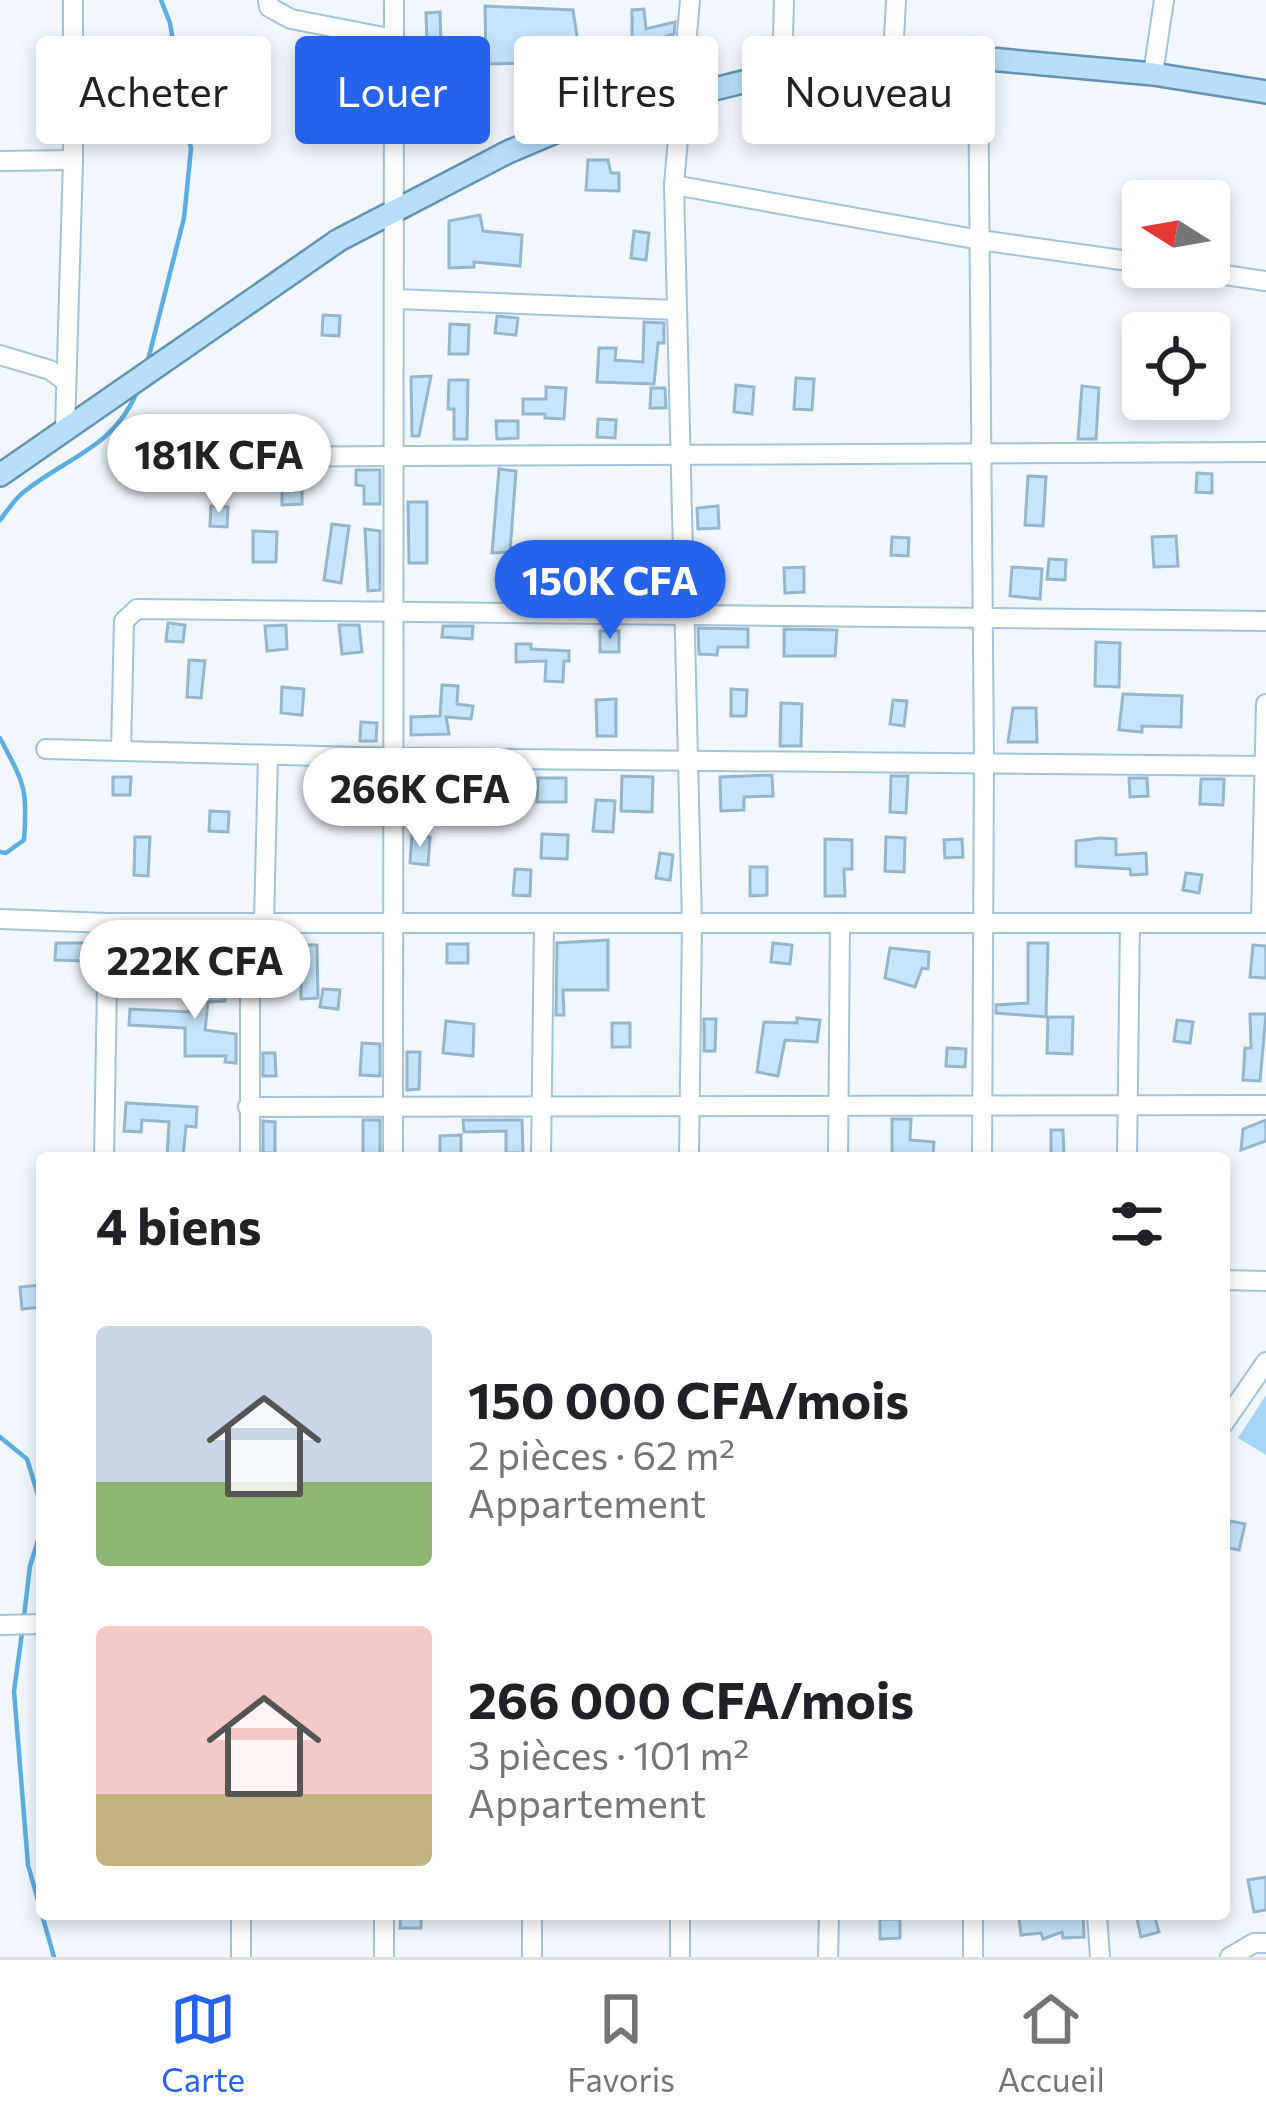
<!DOCTYPE html>
<html lang="fr">
<head>
<meta charset="utf-8">
<style>
	:root { --surface:#fff; --page:#f6f6f6; --text:#202124; --muted:#757577; --line:#e0e0e0; --accent:#2563eb }
	body { margin:0; font-family:Commissioner,sans-serif; background:var(--page); color:var(--text); height:100vh; display:flex; flex-direction:column; font-size:45px; white-space:nowrap }
	* { box-sizing:border-box; margin:0 }
	p { font-size:39px; color:var(--muted) }
	.icon { flex:none; width:66px; height:66px; fill:none; stroke:currentColor; stroke-width:2; stroke-linecap:round; stroke-linejoin:round }
	.map { position:relative; flex:1; overflow:hidden }
	.drawer { position:absolute; left:36px; top:1152px; width:1194px; height:768px; display:flex; flex-direction:column; background:var(--surface); border-radius:12px; box-shadow:0 6px 18px #0003 }
	.drawer>* { flex:none }
	.banner { position:absolute; left:36px; top:36px; width:1194px; height:108px; display:flex; gap:24px }
	.needle { width:78px; rotate:281deg }
	.fabs { position:absolute; left:1122px; top:180px; display:grid; gap:24px }
	.fabs a { display:grid; place-items:center; width:108px; height:108px; border-radius:12px; background:var(--surface); box-shadow:0 6px 18px #0003; font-size:60px }
	.price { position:absolute; translate:-50% -102px; padding:0 27px; border-radius:42px; background:#fff; color:#222; font-size:39px; line-height:78px; filter:drop-shadow(0 3px 6px #0008) }
	.price::after { content:''; position:absolute; left:50%; top:72px; width:36px; height:27px; margin-left:-18px; background:inherit; clip-path:polygon(0 0,100% 0,50% 100%) }
	.price.current { background:var(--accent); color:#fff }
	ul { padding:0; list-style:none }
	li { display:flex; align-items:center; gap:36px; height:300px; padding:0 60px }
	li span { display:grid; place-items:center; flex:none; width:336px; height:240px; border-radius:12px; color:#555 }
	li>.icon { margin-inline-start:auto }
	span .icon { width:144px; height:144px; fill:#fffc; stroke-width:1 }
	li b { font-size:51px }
	h2 { display:flex; justify-content:space-between; align-items:center; height:144px; padding:0 60px; font-size:51px }
	.tag { padding:0 42px; border-radius:12px; background:var(--surface); box-shadow:0 6px 18px #0003; font-size:42px; line-height:108px }
	.tag.current { background:var(--accent); color:#fff }
	.tab-bar { display:flex; justify-content:space-around; align-items:center; height:168px; border-top:3px solid var(--line); background:var(--surface); font-size:33px; color:var(--muted) }
	.tab-bar a { display:grid; justify-items:center; gap:6px }
	.tab-bar .current { color:var(--accent) }
	.map>svg:first-child { display:block }
	.green { fill:#a5d6f7 }
	.lines { fill:none; stroke-linecap:round; stroke-linejoin:round }
	.stream { stroke:#5caee2; stroke-width:4.5 }
	.building { fill:#c6e5fa; stroke:#96b6cb; stroke-width:3 }
	.minor-casing { stroke:#a4c3d9; stroke-width:22 }
	.major-casing { stroke:#6493b3; stroke-width:26 }
	.minor { stroke:#fff; stroke-width:18 }
	.major { stroke:#b7dffa; stroke-width:21 }
</style>
</head>
<body>
<div class="map">
<svg width="1266" height="1957" viewBox="0 0 1266 1957">
	<rect width="100%" height="100%" fill="#f1f7fc"/>
	<polygon class="green" points="1266,1395 1266,1455 1238,1438"/>
	<g class="lines">
		<g class="stream">
			<polyline points="147,364 184,218 191,149 170,23 161,0"/>
			<path d="M0,520C8,510 15,498 25,491C69,456 113,448 137,392"/>
			<path d="M0,738C24,784 28,787 24,840L6,853L0,852"/>
			<polyline points="0,1437 27,1459 42,1508"/>
			<polyline points="24,1616 30,1566 42,1528"/>
			<polyline points="22,1633 14,1691 28,1865 54,1957"/>
		</g>
	</g>
	<g class="building">
		<polygon points="485,6 573,10 582,69 533,81 533,63 486,64"/>
		<polygon points="644,9 646,29 675,22 674,34 632,47 632,10"/>
		<polygon points="440,12 441,43 427,43 426,13"/>
		<polygon points="588,160 608,160 611,173 619,173 619,191 586,190"/>
		<polygon points="480,215 483,231 522,235 520,266 474,262 474,267 449,268 449,221"/>
		<polygon points="634,231 649,233 646,260 631,258"/>
		<polygon points="323,315 340,316 339,336 322,335"/>
		<polygon points="497,316 518,318 516,335 495,333"/>
		<polygon points="644,322 664,323 664,343 658,343 654,384 597,382 599,348 616,348 615,360 643,362"/>
		<polygon points="450,324 469,325 468,354 449,354"/>
		<polygon points="431,376 419,436 412,436 411,377"/>
		<polygon points="796,378 814,379 812,410 794,409"/>
		<polygon points="449,380 468,380 467,439 454,439 454,409 448,409"/>
		<polygon points="736,385 754,387 752,414 734,412"/>
		<polygon points="1082,386 1099,388 1096,439 1078,439"/>
		<polygon points="546,387 566,388 564,419 545,418 545,414 523,414 523,399 546,399"/>
		<polygon points="651,388 665,388 666,408 650,408"/>
		<polygon points="598,419 616,420 615,438 597,437"/>
		<polygon points="496,421 518,421 518,438 497,439"/>
		<polygon points="499,469 516,471 510,552 492,553"/>
		<polygon points="356,470 380,470 380,504 364,504 364,486 356,485"/>
		<polygon points="1197,473 1212,474 1212,493 1196,492"/>
		<polygon points="1028,476 1046,477 1043,526 1025,525"/>
		<polygon points="302,490 302,504 282,505 282,491"/>
		<polygon points="408,502 427,502 427,563 409,563"/>
		<polygon points="211,506 228,507 227,527 210,526"/>
		<polygon points="718,506 719,528 698,529 697,508"/>
		<polygon points="332,524 349,526 341,583 324,580"/>
		<polygon points="365,529 380,531 380,590 368,591"/>
		<polygon points="253,531 277,532 276,562 253,562"/>
		<polygon points="1176,536 1178,566 1154,567 1152,537"/>
		<polygon points="892,537 909,538 908,556 891,555"/>
		<polygon points="1049,559 1066,560 1065,580 1047,579"/>
		<polygon points="804,567 804,592 785,593 784,568"/>
		<polygon points="1012,567 1042,569 1040,599 1010,596"/>
		<polygon points="168,623 185,625 183,642 166,641"/>
		<polygon points="286,625 287,649 267,651 265,626"/>
		<polygon points="339,625 359,625 362,652 342,654"/>
		<polygon points="443,626 473,626 472,639 442,637"/>
		<polygon points="698,628 748,629 748,647 718,647 717,655 699,654"/>
		<polygon points="784,629 837,630 835,656 784,656"/>
		<rect x="600" y="631" width="19" height="21"/>
		<polygon points="1096,642 1120,643 1119,687 1095,686"/>
		<polygon points="516,644 531,644 531,649 569,651 569,661 564,661 563,682 545,681 546,661 516,662"/>
		<polygon points="189,660 205,661 201,698 187,697"/>
		<polygon points="442,685 458,686 457,704 473,706 471,719 446,717 449,734 411,735 411,717 440,716"/>
		<polygon points="282,687 304,689 302,715 281,713"/>
		<polygon points="731,689 747,690 746,716 731,716"/>
		<polygon points="1123,694 1182,696 1181,727 1142,726 1142,732 1119,730"/>
		<polygon points="616,699 616,736 597,736 596,700"/>
		<polygon points="893,700 907,701 904,726 890,724"/>
		<polygon points="781,703 802,704 801,746 780,746"/>
		<polygon points="1013,708 1036,708 1037,742 1008,742"/>
		<polygon points="361,722 377,723 376,741 360,741"/>
		<polygon points="772,775 773,796 744,797 744,810 721,811 720,777"/>
		<polygon points="622,776 653,777 652,812 621,811"/>
		<polygon points="891,776 908,776 906,813 890,812"/>
		<polygon points="113,777 131,777 130,795 113,795"/>
		<polygon points="538,778 566,778 566,802 537,802"/>
		<polygon points="1129,778 1147,778 1148,796 1130,797"/>
		<polygon points="1201,779 1224,779 1223,805 1200,804"/>
		<polygon points="596,800 615,801 613,832 593,831"/>
		<polygon points="210,811 229,812 228,832 209,831"/>
		<polygon points="542,834 568,835 567,859 541,858"/>
		<polygon points="412,835 430,837 428,865 410,863"/>
		<polygon points="135,837 150,837 148,876 134,875"/>
		<polygon points="886,837 905,838 904,872 885,871"/>
		<polygon points="1100,838 1116,839 1116,855 1146,853 1147,874 1131,875 1130,869 1076,866 1076,841"/>
		<polygon points="825,839 852,840 852,869 844,869 845,896 825,896"/>
		<polygon points="962,839 963,857 945,858 944,840"/>
		<polygon points="660,853 673,855 670,880 656,878"/>
		<polygon points="750,867 767,867 767,895 750,896"/>
		<polygon points="515,869 531,870 530,896 513,895"/>
		<polygon points="1186,873 1202,875 1199,893 1183,890"/>
		<rect x="213" y="938" width="23" height="28"/>
		<polygon points="608,940 608,990 563,990 564,1015 556,1015 557,943"/>
		<polygon points="56,943 85,943 85,961 55,960"/>
		<polygon points="773,943 792,945 790,964 771,962"/>
		<polygon points="1028,943 1048,943 1046,1017 996,1013 996,1005 1028,1003"/>
		<rect x="447" y="944" width="21" height="19"/>
		<polygon points="301,945 317,945 318,998 301,999"/>
		<polygon points="1253,945 1266,946 1266,978 1250,977"/>
		<polygon points="890,948 929,952 928,969 922,968 915,987 885,978"/>
		<polygon points="223,977 225,1001 208,1002 205,1030 236,1034 236,1063 225,1062 226,1056 185,1056 185,1028 129,1025 130,1009 192,1012 195,1010 193,979"/>
		<polygon points="323,989 340,990 338,1009 320,1007"/>
		<polygon points="1250,1014 1266,1014 1260,1081 1243,1080 1245,1048 1251,1048"/>
		<polygon points="1048,1017 1073,1017 1072,1054 1047,1053"/>
		<polygon points="797,1018 820,1020 817,1042 785,1040 778,1076 757,1072 764,1022 797,1023"/>
		<polygon points="704,1019 716,1019 715,1051 704,1051"/>
		<polygon points="1177,1020 1193,1022 1190,1043 1174,1041"/>
		<polygon points="446,1021 474,1024 473,1056 443,1053"/>
		<rect x="612" y="1023" width="18" height="24"/>
		<polygon points="362,1043 380,1044 380,1076 360,1075"/>
		<polygon points="947,1048 966,1049 965,1067 946,1066"/>
		<polygon points="407,1052 420,1052 419,1089 407,1090"/>
		<polygon points="263,1053 275,1053 276,1076 263,1076"/>
		<polygon points="126,1103 197,1107 196,1127 186,1126 183,1158 167,1158 169,1122 142,1120 141,1132 124,1131"/>
		<polygon points="892,1119 911,1119 910,1140 934,1142 933,1158 892,1153"/>
		<polygon points="363,1120 380,1120 380,1156 363,1155"/>
		<polygon points="463,1120 522,1120 523,1153 506,1153 506,1131 464,1132"/>
		<polygon points="1266,1120 1266,1141 1241,1150 1243,1129"/>
		<polygon points="263,1121 275,1122 275,1153 263,1153"/>
		<polygon points="1051,1130 1063,1130 1064,1158 1051,1158"/>
		<polygon points="461,1135 461,1158 440,1158 440,1136"/>
		<polygon points="42,1285 42,1307 22,1309 20,1287"/>
		<polygon points="1230,1521 1245,1524 1239,1550 1224,1547"/>
		<polygon points="1266,1877 1266,1910 1254,1912 1248,1880"/>
		<polygon points="401,1914 421,1914 421,1928 400,1928"/>
		<polygon points="1083,1914 1084,1937 1063,1938 1062,1932 1043,1939 1041,1933 1021,1935 1019,1918"/>
		<polygon points="1136,1914 1154,1914 1159,1932 1141,1937"/>
		<polygon points="880,1919 900,1919 900,1938 880,1939"/>
	</g>
	<g class="lines">
		<g class="minor-casing">
			<g id="minor">
				<polyline points="268,0 269,7 291,19 394,39"/>
				<polyline points="893,58 896,0"/>
				<polyline points="978,58 984,763 982,1158"/>
				<polyline points="782,72 784,0"/>
				<polyline points="1153,74 1164,0"/>
				<polyline points="0,161 73,160"/>
				<polyline points="674,185 980,240 1143,263"/>
				<polyline points="1170,267 1266,281"/>
				<polyline points="396,299 677,310"/>
				<polyline points="0,355 50,370 65,381"/>
				<polyline points="65,430 73,160 73,0"/>
				<polyline points="212,457 1266,452"/>
				<polyline points="46,749 396,758 1266,766"/>
				<polyline points="121,751 124,621 137,609 1266,621"/>
				<polyline points="0,919 108,923 1266,923"/>
				<polyline points="250,923 250,1158"/>
				<polyline points="264,923 268,755"/>
				<polyline points="1261,923 1266,704"/>
				<polyline points="248,1107 1266,1105"/>
				<polyline points="104,1158 108,923"/>
				<polyline points="393,1158 394,0"/>
				<polyline points="541,1158 544,923"/>
				<polyline points="689,1158 692,923 674,185 690,0"/>
				<polyline points="838,1158 840,923"/>
				<polyline points="1127,1158 1130,923"/>
				<polyline points="1224,1280 1266,1281"/>
				<polyline points="1224,1423 1266,1362"/>
				<polyline points="0,1625 42,1624"/>
				<polyline points="1097,1914 1100,1957"/>
				<polyline points="241,1957 241,1914"/>
				<polyline points="384,1957 384,1914"/>
				<polyline points="532,1957 532,1914"/>
				<polyline points="680,1957 680,1914"/>
				<polyline points="828,1957 829,1914"/>
				<polyline points="973,1957 973,1914"/>
				<polyline points="1230,1957 1254,1943 1266,1943"/>
			</g>
		</g>
		<g class="major-casing">
			<polyline id="major" points="0,475 339,240 508,152 574,124 803,67 893,58 978,58 1153,74 1266,92"/>
		</g>
		<use href="#minor" class="minor"/>
		<use href="#major" class="major"/>
	</g>
</svg>
<div class="fabs">
<a><svg class="needle" viewBox="-14 -14 28 28"><path d="M0-13l5 13h-10z" fill="#e53935"/><path d="M0 13l5-13h-10z" fill="#757577"/></svg></a>
<a><svg class="icon" aria-label="locate" viewBox="0 0 24 24"><circle cx="12" cy="12" r="6"/><path d="M12 2v4M12 18v4M2 12h4M18 12h4"/></svg></a>
</div>
<b class="price" style="left:219px;top:516px">181K CFA</b>
<b class="price current" style="left:610px;top:642px">150K CFA</b>
<b class="price" style="left:420px;top:850px">266K CFA</b>
<b class="price" style="left:195px;top:1022px">222K CFA</b>
<div class="banner">
<a class="tag">Acheter</a>
<a class="tag current">Louer</a>
<a class="tag">Filtres</a>
<a class="tag">Nouveau</a>
</div>
<section class="drawer">
<h2>4 biens<svg class="icon" aria-label="filters" viewBox="0 0 24 24"><path d="M4 7h16M4 17h16"/><circle cx="9" cy="7" r="2"/><circle cx="15" cy="17" r="2"/></svg></h2>
<ul>
<li><span style="background:linear-gradient(#c9d6e8 65%,#8fb573 0)"><svg class="icon" aria-label="home" viewBox="0 0 24 24"><path d="M3 11l9-7 9 7M6 9v11h12V9"/></svg></span><div><b>150 000 CFA/mois</b><p>2 pièces · 62 m²</p><p>Appartement</p></div></li>
<li><span style="background:linear-gradient(#f6c9c9 70%,#c2b280 0)"><svg class="icon" aria-label="home" viewBox="0 0 24 24"><path d="M3 11l9-7 9 7M6 9v11h12V9"/></svg></span><div><b>266 000 CFA/mois</b><p>3 pièces · 101 m²</p><p>Appartement</p></div></li>
</ul>
</section>
</div>
<nav class="tab-bar">
<a class="current"><svg class="icon" aria-label="map" viewBox="0 0 24 24"><path d="M3 6l6-2 6 2 6-2v14l-6 2-6-2-6 2zM9 4v14M15 6v14"/></svg>Carte</a>
<a><svg class="icon" aria-label="saved" viewBox="0 0 24 24"><path d="M7 4h10v16l-5-4-5 4z"/></svg>Favoris</a>
<a><svg class="icon" aria-label="home" viewBox="0 0 24 24"><path d="M3 11l9-7 9 7M6 9v11h12V9"/></svg>Accueil</a>
</nav>
</body>
</html>
